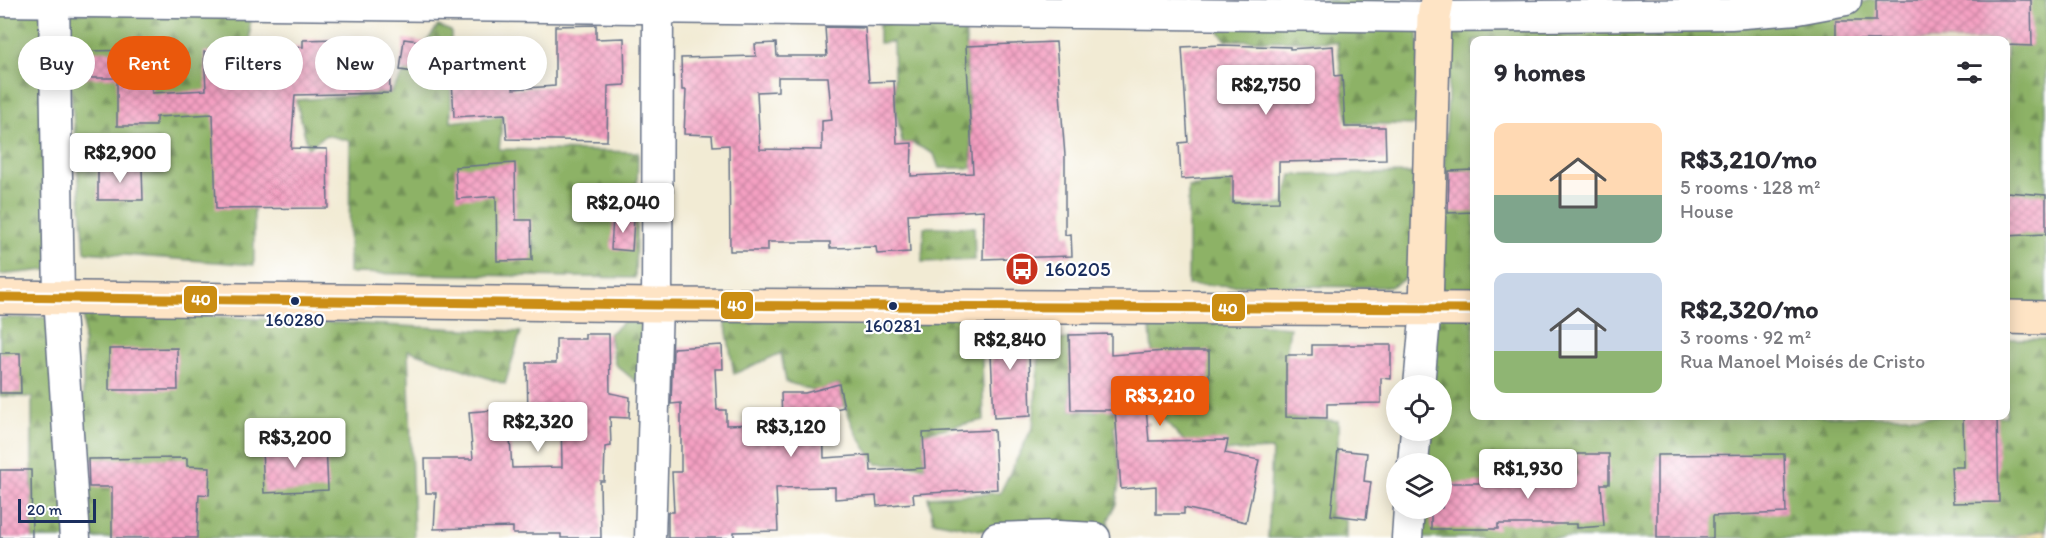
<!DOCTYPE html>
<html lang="en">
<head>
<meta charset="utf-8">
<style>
	:root { --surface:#fff; --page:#f7f7f7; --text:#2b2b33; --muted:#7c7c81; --accent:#ea580c }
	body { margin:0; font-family:Itim,sans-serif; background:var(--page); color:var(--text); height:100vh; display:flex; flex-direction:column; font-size:22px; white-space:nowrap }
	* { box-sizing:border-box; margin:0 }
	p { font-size:20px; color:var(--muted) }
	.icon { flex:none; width:33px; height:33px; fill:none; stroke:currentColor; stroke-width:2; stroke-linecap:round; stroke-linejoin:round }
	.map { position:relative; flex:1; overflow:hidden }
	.details { position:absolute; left:1470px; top:36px; width:540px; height:384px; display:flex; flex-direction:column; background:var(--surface); border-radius:12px; box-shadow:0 3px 15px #0003 }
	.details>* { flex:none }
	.banner { position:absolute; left:18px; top:36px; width:570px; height:54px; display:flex; gap:12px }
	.buttons { position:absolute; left:1386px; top:375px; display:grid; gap:12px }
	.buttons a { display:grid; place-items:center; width:66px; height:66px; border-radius:50%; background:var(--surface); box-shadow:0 3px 15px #0003; font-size:30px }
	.scale { position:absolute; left:18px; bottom:15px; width:78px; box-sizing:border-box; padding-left:6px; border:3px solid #1b2f5e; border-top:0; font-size:16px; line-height:21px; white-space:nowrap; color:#1b2f5e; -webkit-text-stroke:4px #fff; paint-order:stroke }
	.price { position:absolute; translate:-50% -51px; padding:0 14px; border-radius:6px; background:#fff; color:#222; font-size:20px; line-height:39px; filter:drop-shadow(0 2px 3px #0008) }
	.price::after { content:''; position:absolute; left:50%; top:36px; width:18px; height:14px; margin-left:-9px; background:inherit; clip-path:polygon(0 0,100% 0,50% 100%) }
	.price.current { background:var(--accent); color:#fff }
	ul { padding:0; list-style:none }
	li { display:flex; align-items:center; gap:18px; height:150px; padding:0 24px }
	li span { display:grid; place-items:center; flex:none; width:168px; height:120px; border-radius:12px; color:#555 }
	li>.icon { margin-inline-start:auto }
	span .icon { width:72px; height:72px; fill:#fffc; stroke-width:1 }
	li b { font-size:26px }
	h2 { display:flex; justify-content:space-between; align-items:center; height:72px; padding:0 24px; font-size:26px }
	.chip { padding:0 21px; border-radius:27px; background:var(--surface); box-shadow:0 3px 15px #0003; font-size:21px; line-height:54px }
	.chip.current { background:var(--accent); color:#fff }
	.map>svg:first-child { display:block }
	.forest { fill:url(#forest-firs); stroke:#547062; stroke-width:1.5 }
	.sand { fill:url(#sand-dots); stroke:#84847e; stroke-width:1.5 }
	.building { fill:url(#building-cross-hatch); fill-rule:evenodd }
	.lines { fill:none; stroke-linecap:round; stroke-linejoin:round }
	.street-casing { stroke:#667187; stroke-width:33 }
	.secondary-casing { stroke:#667187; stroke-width:36 }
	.street { stroke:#fff; stroke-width:30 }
	.secondary { stroke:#fee4c5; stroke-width:33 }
	.bus-1-casing { stroke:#fff; stroke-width:14 }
	.bus-1 { stroke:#cb8e13; stroke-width:9 }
	.bus-dot { fill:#1b2f5e; stroke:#fff; stroke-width:2 }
	.labels { text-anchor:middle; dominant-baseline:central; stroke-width:4.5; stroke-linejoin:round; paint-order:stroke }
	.bus-label { font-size:18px; fill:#1b2f5e; stroke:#fff }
	.poi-label { font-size:20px; fill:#1b2f5e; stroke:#fff; text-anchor:start }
	.line-badge { stroke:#fff; stroke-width:2 }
	.badge-label { font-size:16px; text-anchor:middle; font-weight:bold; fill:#fff }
</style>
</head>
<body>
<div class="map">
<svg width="2046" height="538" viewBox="0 0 2046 538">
	<defs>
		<pattern id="forest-firs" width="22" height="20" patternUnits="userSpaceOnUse" patternTransform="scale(1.5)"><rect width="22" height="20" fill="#8db266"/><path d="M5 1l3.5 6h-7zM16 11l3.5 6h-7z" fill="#729157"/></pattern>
		<pattern id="sand-dots" width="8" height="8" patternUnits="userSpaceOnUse" patternTransform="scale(1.5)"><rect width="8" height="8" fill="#eeda9e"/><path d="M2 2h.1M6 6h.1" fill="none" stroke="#ccbb8a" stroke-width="1.8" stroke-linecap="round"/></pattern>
		<pattern id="building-cross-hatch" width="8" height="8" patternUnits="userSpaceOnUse" patternTransform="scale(1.5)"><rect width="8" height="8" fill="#f5a0c2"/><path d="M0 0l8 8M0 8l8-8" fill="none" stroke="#c683a1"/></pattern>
	</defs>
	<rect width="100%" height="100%" fill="#fff"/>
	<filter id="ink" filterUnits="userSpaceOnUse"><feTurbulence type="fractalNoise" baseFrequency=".0167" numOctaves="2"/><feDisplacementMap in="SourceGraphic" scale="12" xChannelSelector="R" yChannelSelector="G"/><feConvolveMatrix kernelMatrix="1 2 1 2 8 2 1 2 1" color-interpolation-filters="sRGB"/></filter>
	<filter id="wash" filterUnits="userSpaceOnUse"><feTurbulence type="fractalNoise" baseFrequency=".008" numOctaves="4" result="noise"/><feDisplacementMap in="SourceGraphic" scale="24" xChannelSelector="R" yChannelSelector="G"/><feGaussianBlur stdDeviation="1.35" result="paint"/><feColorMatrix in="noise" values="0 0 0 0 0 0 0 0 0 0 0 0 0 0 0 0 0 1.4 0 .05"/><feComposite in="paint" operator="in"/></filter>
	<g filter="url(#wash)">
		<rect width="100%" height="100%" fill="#f2ebd4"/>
		<g class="forest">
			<polygon points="1267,0 1336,0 1320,2 1350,0 1409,0 1417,7 1419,47 1417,125 1348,123 1337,42 1226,40 1211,22 1267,6"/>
			<polygon points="1869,0 2046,0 2046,305 2006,304 2006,40 1474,40 1474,293 1437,292 1452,23 1856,5"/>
			<polygon points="0,11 42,12 55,269 0,275"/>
			<polygon points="64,13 249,13 254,99 254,265 85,252"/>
			<polygon points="965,21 972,168 939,168 934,154 912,143 902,143 895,105 893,42 879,43 879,23"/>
			<polygon points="438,26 451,31 451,122 503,116 499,149 638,152 635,278 349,273 350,141 326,135 308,148 296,100 390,93"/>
			<polygon points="1416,173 1412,263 1405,279 1390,287 1188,285 1188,187 1233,182 1234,208 1284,204 1291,175"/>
			<polygon points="924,227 974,227 975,260 922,262"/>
			<polygon points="84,310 521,332 505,384 408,350 414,538 81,538"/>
			<path d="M724,314L987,315L981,331L984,420L923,433L925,466L877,463C858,442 845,411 839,384L825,388L823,393L786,382L781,353L734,374Z"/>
			<polygon points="1433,314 1474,315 1474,416 2006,416 2006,339 2046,339 2046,530 2003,538 1414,538 1417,509 1442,508 1442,464 1421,463 1423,431 1442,430 1442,386 1427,385"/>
			<polygon points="66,317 73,538 32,538 32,397 0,396 0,318"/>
			<polygon points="1178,318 1290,327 1286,355 1286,417 1338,421 1338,450 1330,516 1346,519 1346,538 1268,538 1272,449 1190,453 1184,441 1157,412 1150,328"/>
			<polygon points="623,322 648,324 646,390 615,364 609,334"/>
			<polygon points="1069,338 1071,410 1095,412 1105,406 1150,424 1114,426 1120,474 1116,504 1108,521 1110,531 990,532 933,521 928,497 1000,493 1033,426 1040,345"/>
		</g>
		<polygon class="sand" points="2046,530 2046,538 2003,538"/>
		<g id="blocks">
			<g class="building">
				<polygon points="1876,0 2031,0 2032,46 2006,45 2006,40 1836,40 1836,21 1876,21"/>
				<polygon points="596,25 596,39 624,38 625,85 608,86 607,141 507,139 505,114 454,117 452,80 514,76 513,89 555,86 555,26"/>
				<path d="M825,27L865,28L869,82L894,81L897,144L912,143L911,176L973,173L966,46L1056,42L1065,156V235L1071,234L1072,256L983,259L984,210L908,214L910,252L877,254L876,247L830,248V242H768V251H730L729,145L713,146L712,135L684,134L686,90H682L681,58L756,56L755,44L776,43L777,56H827ZM778,77H828L832,120L822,121V150L760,149L757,92L778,91Z"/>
				<polygon points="338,39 339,56 389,55 390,93 295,95 291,148 327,149 328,208 216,209 213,114 156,117 156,126 117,126 117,78 82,78 82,51 151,50 152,93 206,90 204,52 303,47 303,40"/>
				<polygon points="404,39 433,43 429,74 400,70"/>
				<polygon points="1221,45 1290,47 1290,49 1333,46 1335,76 1342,75 1345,127 1385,127 1386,160 1279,162 1279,202 1233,203 1233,176 1181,179 1179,143 1188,142 1182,47"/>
				<polygon points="515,163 516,220 531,220 532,260 497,261 496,196 457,199 455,167"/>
				<polygon points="98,168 142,168 143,200 98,200"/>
				<polygon points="1474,170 1474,212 1448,213 1449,171"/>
				<polygon points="2006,192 2046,195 2046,234 2006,236"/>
				<polygon points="613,217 634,219 632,251 611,249"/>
				<polygon points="1033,330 1034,353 1029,353 1031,416 994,418 991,354 981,354 981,331"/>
				<polygon points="585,334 609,334 610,393 630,397 629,418 610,417 611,446 605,447 604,481 600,481 601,538 561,538 561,534 513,534 513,527 434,529 436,493 426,493 425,459 473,459 469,412 508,409 512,468 562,467 561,418 528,418 527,363 556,363 556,339 585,339"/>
				<polygon points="1111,334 1111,355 1166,351 1209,351 1209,396 1145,396 1149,441 1228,440 1225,453 1259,460 1246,522 1184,508 1184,514 1156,514 1156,486 1121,489 1115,410 1071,410 1069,335"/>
				<polygon points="722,345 723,369 715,369 717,410 726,410 726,425 782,423 781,393 805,393 839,384 844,407 823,412 824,458 870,455 871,471 925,468 923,433 994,430 997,489 913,494 914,503 877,506 876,496 835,499 835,487 776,488 778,531 734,532 734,538 668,538 668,512 674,512 672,472 681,472 681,403 671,404 673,348"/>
				<polygon points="1312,345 1391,345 1391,379 1381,378 1381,403 1327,404 1327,418 1286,417 1286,355 1312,355"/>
				<polygon points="177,348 178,390 109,390 109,349"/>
				<polygon points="0,353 20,353 21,393 0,393"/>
				<polygon points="1963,416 1997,416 1999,502 1953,503 1951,467 1964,467"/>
				<polygon points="326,444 328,490 264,493 262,448"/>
				<polygon points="1338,450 1367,453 1364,481 1371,482 1366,519 1331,515"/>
				<polygon points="1577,454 1609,454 1609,484 1601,484 1604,526 1577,528 1577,524 1498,524 1498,529 1431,529 1431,508 1442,508 1442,483 1523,483 1523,475 1577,475"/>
				<polygon points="1784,454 1786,513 1713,516 1713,538 1657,538 1657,455"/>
				<polygon points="187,458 187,466 210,467 209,495 199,494 197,538 112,538 112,487 89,487 88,459"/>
				<polygon points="0,470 31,470 32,538 0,538"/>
			</g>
		</g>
	</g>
	<g filter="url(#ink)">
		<use href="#blocks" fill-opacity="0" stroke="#667187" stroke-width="1.5"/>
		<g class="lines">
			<g class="street-casing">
				<g id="street">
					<polyline points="54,0 59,297 75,538"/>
					<polyline points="0,1 1434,17 1731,14 1797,9 1846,0"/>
					<polyline points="1419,386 1426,308"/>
					<polyline points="1413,464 1416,430"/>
					<polyline points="650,538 657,305 658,0"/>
					<polyline points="997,538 1058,536 1095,538"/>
					<polyline points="1407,538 1409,508"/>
				</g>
			</g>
			<g class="secondary-casing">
				<g id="secondary">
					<polyline points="0,297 657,305 1474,309"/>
					<polyline points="1426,308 1434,17 1437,0"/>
					<polyline points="2006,317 2046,318"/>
				</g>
			</g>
			<use href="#street" class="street"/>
			<use href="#secondary" class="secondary"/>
			<g class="bus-1-casing">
				<polyline id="bus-1" points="0,297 657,305 1474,309"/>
			</g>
			<use href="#bus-1" class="bus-1"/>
		</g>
	</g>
	<defs>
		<g id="bus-disc" transform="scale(1.725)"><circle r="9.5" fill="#c8321e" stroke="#fff"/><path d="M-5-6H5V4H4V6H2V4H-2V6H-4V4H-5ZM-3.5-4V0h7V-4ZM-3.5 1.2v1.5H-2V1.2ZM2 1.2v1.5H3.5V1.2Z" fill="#fff"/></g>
	</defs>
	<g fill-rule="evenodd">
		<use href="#bus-disc" x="1022" y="269"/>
	</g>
	<g class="bus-dot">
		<circle cx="295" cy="301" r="5"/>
		<circle cx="893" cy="306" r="5"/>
	</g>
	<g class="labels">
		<g class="bus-label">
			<text x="295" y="320">160280</text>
			<text x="893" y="326">160281</text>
		</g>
		<g class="poi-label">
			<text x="1045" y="269">160205</text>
		</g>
	</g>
	<g class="line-badge">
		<rect x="183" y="285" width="35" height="29" rx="6" fill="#cb8e13"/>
		<rect x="720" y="291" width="34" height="29" rx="6" fill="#cb8e13"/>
		<rect x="1211" y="293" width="35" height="29" rx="6" fill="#cb8e13"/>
	</g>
	<g class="badge-label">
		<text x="201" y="305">40</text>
		<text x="737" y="311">40</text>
		<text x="1228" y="314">40</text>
	</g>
</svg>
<div class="buttons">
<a><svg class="icon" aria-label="locate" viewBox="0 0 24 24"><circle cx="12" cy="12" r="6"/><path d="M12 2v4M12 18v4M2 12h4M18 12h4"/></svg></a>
<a><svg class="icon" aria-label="layers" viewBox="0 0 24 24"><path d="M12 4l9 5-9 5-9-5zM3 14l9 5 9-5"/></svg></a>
</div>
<div class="scale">20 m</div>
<b class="price" style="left:1266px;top:116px">R$2,750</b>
<b class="price" style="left:120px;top:184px">R$2,900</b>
<b class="price" style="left:623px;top:234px">R$2,040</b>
<b class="price" style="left:1010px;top:371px">R$2,840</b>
<b class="price current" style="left:1160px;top:427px">R$3,210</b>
<b class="price" style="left:538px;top:453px">R$2,320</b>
<b class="price" style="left:791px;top:458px">R$3,120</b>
<b class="price" style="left:295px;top:469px">R$3,200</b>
<b class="price" style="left:1528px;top:500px">R$1,930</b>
<div class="banner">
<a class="chip">Buy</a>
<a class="chip current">Rent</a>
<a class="chip">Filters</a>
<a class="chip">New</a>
<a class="chip">Apartment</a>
</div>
<section class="details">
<h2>9 homes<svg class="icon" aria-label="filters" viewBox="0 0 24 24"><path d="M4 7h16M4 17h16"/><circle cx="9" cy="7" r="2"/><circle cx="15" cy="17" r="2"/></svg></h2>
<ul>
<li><span style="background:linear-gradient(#ffd9b3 60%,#7fa58c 0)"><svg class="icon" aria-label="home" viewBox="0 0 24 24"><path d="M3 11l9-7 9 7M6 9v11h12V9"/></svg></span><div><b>R$3,210/mo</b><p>5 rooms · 128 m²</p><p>House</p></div></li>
<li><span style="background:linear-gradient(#c9d6e8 65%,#8fb573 0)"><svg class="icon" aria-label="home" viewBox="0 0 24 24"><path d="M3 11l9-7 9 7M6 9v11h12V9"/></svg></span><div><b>R$2,320/mo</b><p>3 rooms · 92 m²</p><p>Rua Manoel Moisés de Cristo</p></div></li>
</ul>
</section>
</div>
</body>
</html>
